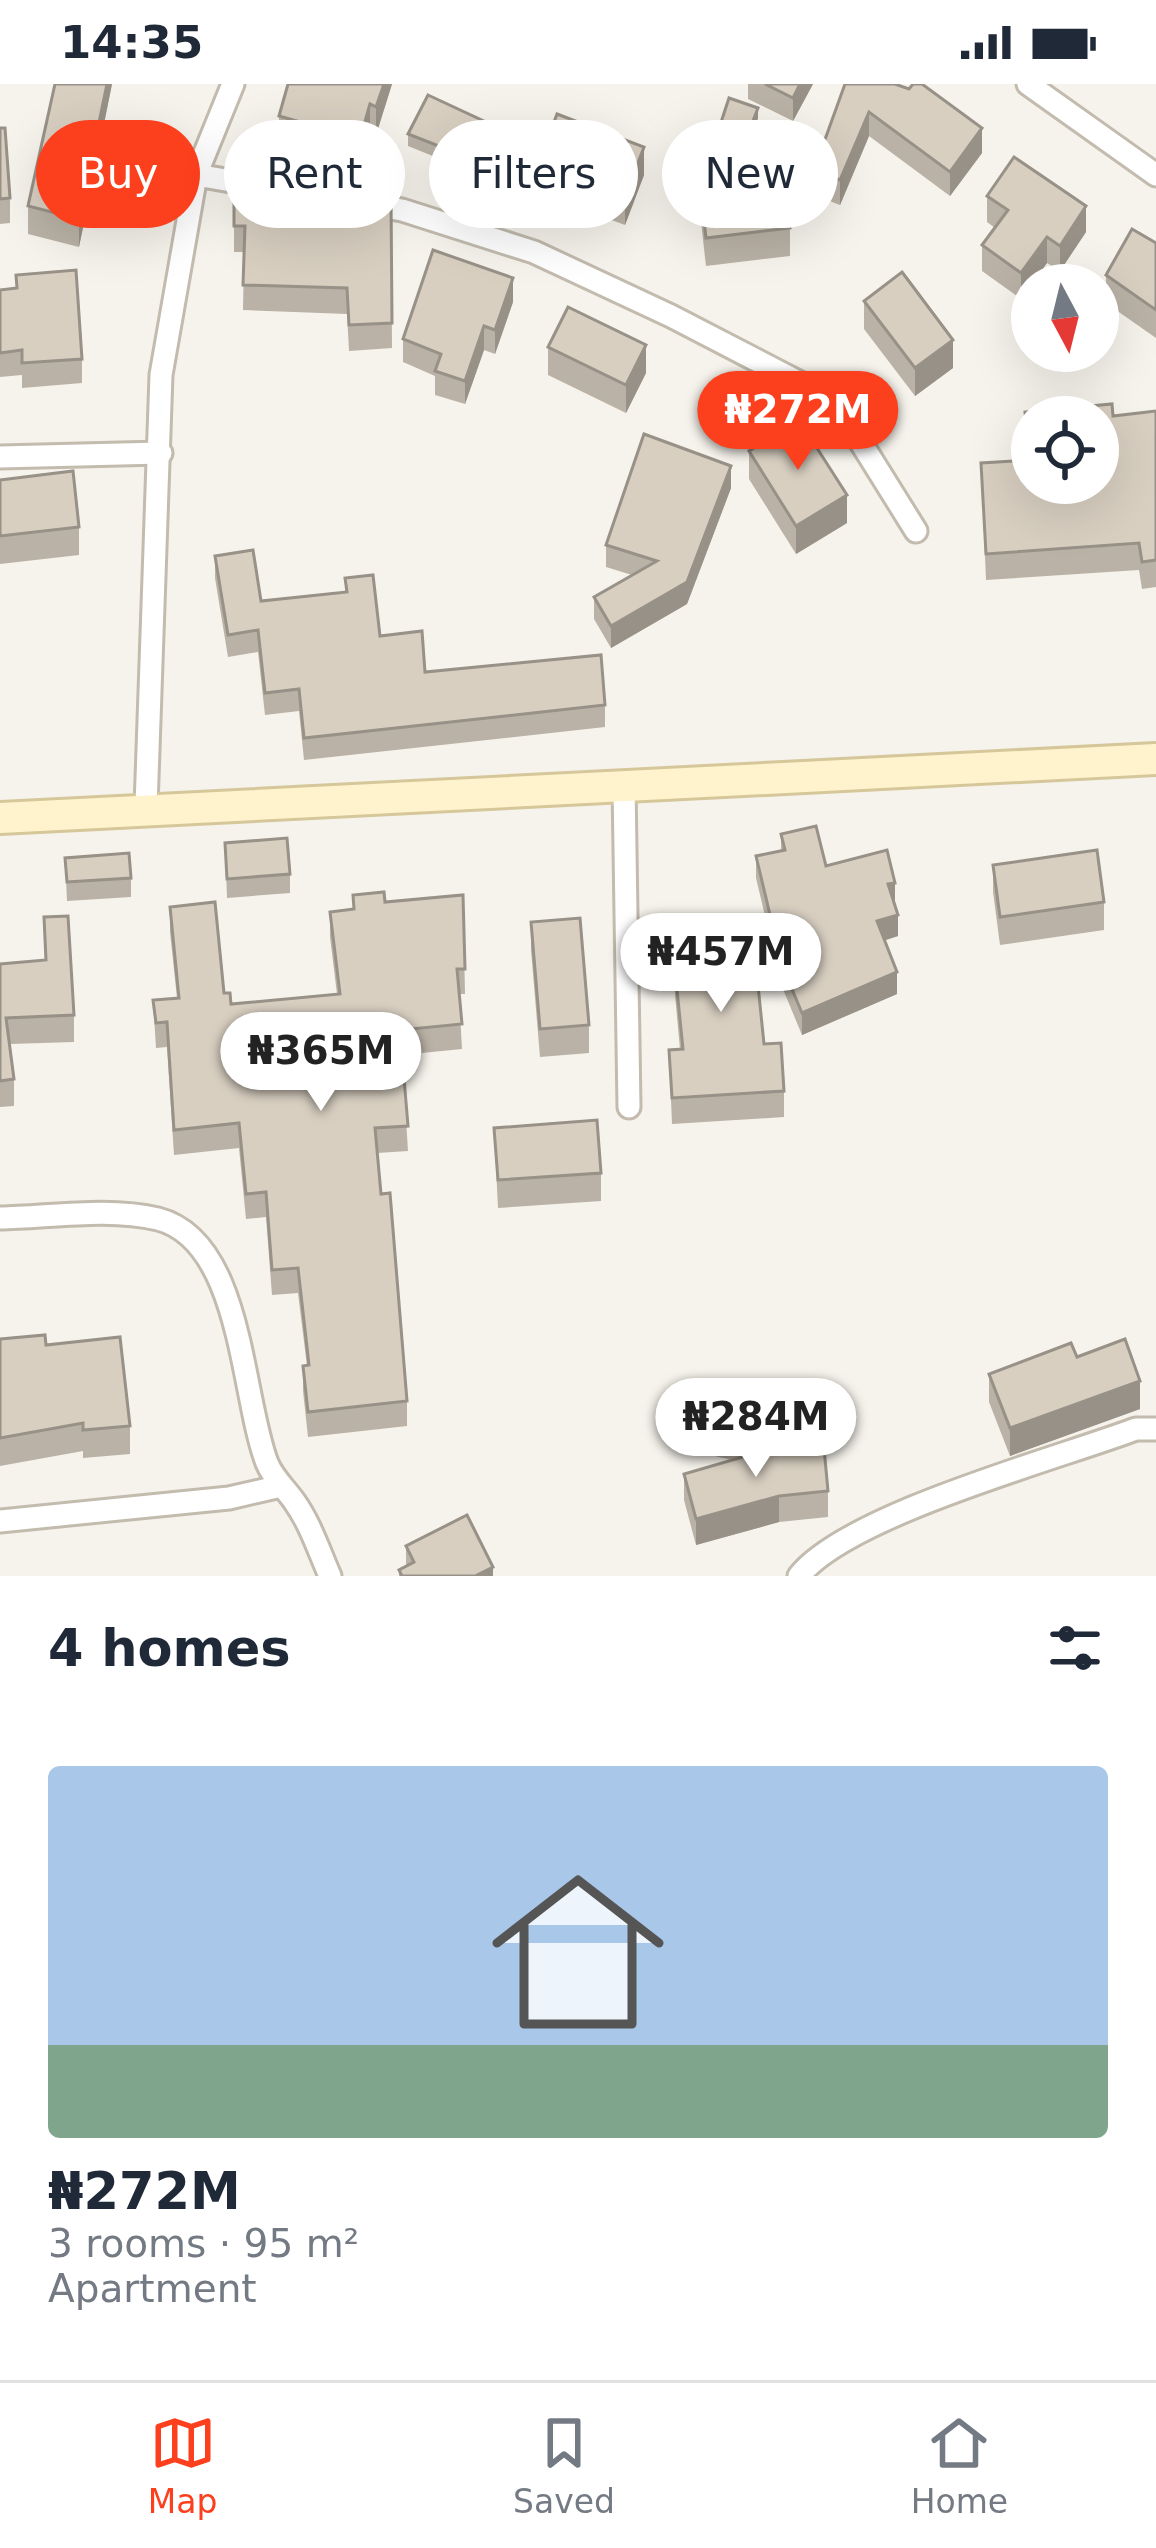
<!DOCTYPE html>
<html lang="en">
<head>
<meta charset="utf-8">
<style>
	:root { --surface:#fff; --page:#f6f6f7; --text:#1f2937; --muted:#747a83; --line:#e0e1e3; --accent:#fc3f1d }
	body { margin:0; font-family:"DejaVu Sans",sans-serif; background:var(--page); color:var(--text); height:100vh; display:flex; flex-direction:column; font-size:45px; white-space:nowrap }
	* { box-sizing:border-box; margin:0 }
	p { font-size:39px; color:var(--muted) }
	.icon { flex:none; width:66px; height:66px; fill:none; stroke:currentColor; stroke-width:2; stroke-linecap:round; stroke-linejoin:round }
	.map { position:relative; height:1492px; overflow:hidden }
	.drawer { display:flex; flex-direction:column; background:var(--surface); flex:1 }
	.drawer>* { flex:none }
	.top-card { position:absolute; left:36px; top:36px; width:1086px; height:108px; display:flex; gap:24px }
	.needle { width:78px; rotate:173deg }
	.buttons { position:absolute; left:1011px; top:180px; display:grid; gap:24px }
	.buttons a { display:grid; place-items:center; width:108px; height:108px; border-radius:50%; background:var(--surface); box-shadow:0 12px 48px #0002; font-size:60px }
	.price { position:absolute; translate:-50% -102px; padding:0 27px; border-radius:42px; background:#fff; color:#222; font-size:39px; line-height:78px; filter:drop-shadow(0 3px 6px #0008) }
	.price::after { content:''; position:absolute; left:50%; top:72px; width:36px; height:27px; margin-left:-18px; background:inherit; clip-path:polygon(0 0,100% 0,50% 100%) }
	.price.on { background:var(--accent); color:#fff }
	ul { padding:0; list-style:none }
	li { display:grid; align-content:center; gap:24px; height:636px; padding:0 48px }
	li+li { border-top:3px solid var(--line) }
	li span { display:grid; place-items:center; height:372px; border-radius:12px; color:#555 }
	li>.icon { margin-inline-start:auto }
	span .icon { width:216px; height:216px; fill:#fffc; stroke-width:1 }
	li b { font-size:51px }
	h2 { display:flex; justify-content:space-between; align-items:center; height:144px; padding:0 48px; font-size:51px }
	.pill { padding:0 42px; border-radius:54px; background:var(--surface); box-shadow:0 12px 48px #0002; font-size:42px; line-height:108px }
	.pill.on { background:var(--accent); color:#fff }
	.status { display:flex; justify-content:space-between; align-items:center; height:84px; padding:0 60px; background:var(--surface); direction:ltr }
	.status svg { height:33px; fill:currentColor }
	.tab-bar { display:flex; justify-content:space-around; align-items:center; height:168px; border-top:3px solid var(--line); background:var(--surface); font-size:33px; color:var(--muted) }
	.tab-bar a { display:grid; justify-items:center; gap:6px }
	.tab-bar .on { color:var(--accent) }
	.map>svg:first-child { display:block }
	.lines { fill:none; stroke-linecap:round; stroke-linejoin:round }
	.minor-casing { stroke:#c2bbae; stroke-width:27 }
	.secondary-casing { stroke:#d6c79b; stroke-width:36 }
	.minor { stroke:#fff; stroke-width:21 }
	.secondary { stroke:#fff3cd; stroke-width:30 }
	.wall { fill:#bab2a6 }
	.shaded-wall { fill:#979187 }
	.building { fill:#d8cfc1; stroke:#979187; stroke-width:3; fill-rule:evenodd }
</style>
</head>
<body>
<div class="status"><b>14:35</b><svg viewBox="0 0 49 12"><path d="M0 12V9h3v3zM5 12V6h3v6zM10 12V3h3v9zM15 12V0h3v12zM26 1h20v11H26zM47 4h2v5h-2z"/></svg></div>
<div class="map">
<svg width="1156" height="1492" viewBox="0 0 1156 1492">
	<rect width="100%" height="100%" fill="#f6f3ec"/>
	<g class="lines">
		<g class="minor-casing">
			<g id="minor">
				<polyline points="1028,0 1156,91"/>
				<polyline points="196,91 402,126 534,168 671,232 835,317 916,447"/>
				<polyline points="0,373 161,369"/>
				<polyline points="624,701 629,1023"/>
				<polyline points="146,723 161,291 196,91 233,0"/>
				<path d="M0,1134C50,1133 109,1123 158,1135C243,1157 241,1312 267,1379C273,1394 285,1404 294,1417C310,1439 319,1467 330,1492"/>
				<polyline points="0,1437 229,1414 281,1402"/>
				<path d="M799,1492C847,1431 1056,1375 1136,1345H1156"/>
			</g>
		</g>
		<g class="secondary-casing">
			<polyline id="secondary" points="0,734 1156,675"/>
		</g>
		<use href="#minor" class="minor"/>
		<use href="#secondary" class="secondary"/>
	</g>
	<g class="wall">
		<polygon points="112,0 79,163 28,150 28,122"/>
		<polygon points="392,0 376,51 370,47 360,82 279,59 279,32"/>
		<polygon points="748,0 813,0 793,37 748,15"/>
		<polygon points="845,0 982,69 950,112 869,52 840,121 814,111 814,86"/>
		<polygon points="758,34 734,96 708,87 708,78"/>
		<polygon points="0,44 10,114 10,139 0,140"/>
		<polygon points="408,50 503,58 487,94 408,62"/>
		<polygon points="538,81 644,91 625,141 538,109"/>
		<polygon points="234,105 366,122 391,114 392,264 349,267 347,230 243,226 244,168 234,168"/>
		<polygon points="701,110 790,144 790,172 706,182 701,138"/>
		<polygon points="987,112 1086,148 1060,187 1047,179 1021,215 982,187 982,161 995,144 987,138"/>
		<polygon points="1156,159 1156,254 1106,219 1106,191"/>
		<polygon points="0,206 82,275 82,299 22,304 22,291 0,293"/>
		<polygon points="864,217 953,284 915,312 864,245"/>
		<polygon points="513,218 495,270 484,266 465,320 435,311 435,292 403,278 403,255"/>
		<polygon points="548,263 646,289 626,329 548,291"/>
		<polygon points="1039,267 1072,267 1060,288 1039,277"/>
		<polygon points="1156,327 1156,503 1142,505 1139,486 986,496 981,379 1027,376 1025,328 1113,332"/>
		<polygon points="749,367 847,439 796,470 749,395"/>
		<polygon points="0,396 79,443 79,471 0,480"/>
		<polygon points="731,404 687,520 611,564 594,535 594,513 632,491 606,483 606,461"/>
		<polygon points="215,472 261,517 345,508 345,494 380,552 425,588 605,621 605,643 304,676 299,627 265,631 258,568 228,573 215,494"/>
		<polygon points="781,750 826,782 895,820 898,852 884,856 897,910 802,951 763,857 763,836 766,836 756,794 756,772 781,766"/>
		<polygon points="225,759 290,790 290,809 227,814"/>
		<polygon points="65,774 131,794 131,813 67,817"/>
		<polygon points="993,781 1104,818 1104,846 1000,861 993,808"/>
		<polygon points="353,811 385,818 463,811 465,910 459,910 462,965 402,971 408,1067 377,1069 407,1317 407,1342 308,1353 303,1307 303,1282 307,1282 298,1209 272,1211 266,1133 246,1135 239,1064 174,1071 167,963 156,964 153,916 177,914 170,848 170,823 231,920 337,910 330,853 330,828 353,825"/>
		<polygon points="44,833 74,931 74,958 10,960 14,995 14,1022 0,1023 0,880 45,877"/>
		<polygon points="531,838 589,941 589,969 540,973 531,866"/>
		<polygon points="675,840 764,960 784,1007 784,1033 672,1040 669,966 680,965 675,911 675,886 677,886"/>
		<polygon points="494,1044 601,1089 601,1117 498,1124"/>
		<polygon points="0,1255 46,1261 130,1342 130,1370 83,1374 83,1367 0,1382"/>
		<polygon points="1077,1273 1140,1325 1010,1372 989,1318 989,1290"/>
		<polygon points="777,1343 772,1369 828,1407 828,1433 779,1438 696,1461 684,1416 684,1390 732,1376 680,1364 680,1345"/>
		<polygon points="406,1462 493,1492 399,1492 399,1486 406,1482"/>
	</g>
	<g class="shaded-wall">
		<polygon points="107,0 112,0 79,163 79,135"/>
		<polygon points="384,0 392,0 376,51 376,23"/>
		<polygon points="800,0 813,0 793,37 793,14"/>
		<polygon points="370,20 370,47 360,82 360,55"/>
		<polygon points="758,24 758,34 734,96 734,86"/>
		<polygon points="869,28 869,52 840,121 840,96"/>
		<polygon points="982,44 982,69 950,112 950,88"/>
		<polygon points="503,46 503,58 487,94 487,81"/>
		<polygon points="644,63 644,91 625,141 625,113"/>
		<polygon points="1086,122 1086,148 1060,187 1060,162"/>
		<polygon points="1047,153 1047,179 1021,215 1021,189"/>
		<polygon points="513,194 513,218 495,270 495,246"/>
		<polygon points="484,242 484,266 465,320 465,297"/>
		<polygon points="953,256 953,284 915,312 915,284"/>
		<polygon points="646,261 646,289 626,329 626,301"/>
		<polygon points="1062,267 1072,267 1060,288 1060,269"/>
		<polygon points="731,382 731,404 687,520 611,564 611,542"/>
		<polygon points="847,411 847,439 796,470 796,442"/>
		<polygon points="895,799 895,820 888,800"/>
		<polygon points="898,831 898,852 877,859 877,837"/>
		<polygon points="897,888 897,910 802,951 802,929"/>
		<polygon points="1140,1297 1140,1325 1010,1372 1010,1344"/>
		<polygon points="777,1323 777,1343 769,1385 769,1366"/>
		<polygon points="779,1412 779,1438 696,1461 696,1435"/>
		<polygon points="493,1483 493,1492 475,1492"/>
	</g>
	<g class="building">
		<polygon points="55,0 107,0 79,135 28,122"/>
		<polygon points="288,0 384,0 376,23 370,20 360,55 279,32"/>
		<polygon points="765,0 800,0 793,14"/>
		<polygon points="845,0 895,0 909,5 913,0 922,0 982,44 950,88 869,28 840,96 814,86"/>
		<polygon points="428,11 503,46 487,81 408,50"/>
		<polygon points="729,14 758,24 734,86 708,78"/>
		<polygon points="557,30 644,63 625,113 538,81"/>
		<polygon points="0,44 5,44 10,114 0,115"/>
		<polygon points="1014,73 1086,122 1060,162 1047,153 1021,189 982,161 1008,126 987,112"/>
		<polygon points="784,100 790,144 706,154 701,110"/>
		<polygon points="234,105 339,111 366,122 371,111 391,114 392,239 349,241 347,204 243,201 245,142 234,142"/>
		<polygon points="1132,145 1156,159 1156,226 1106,191"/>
		<polygon points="433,166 513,194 495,246 484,242 465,297 435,287 441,270 403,255"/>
		<polygon points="76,186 82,275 22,279 22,266 0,269 0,206 17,204 16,191"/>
		<polygon points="902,188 953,256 915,284 864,217"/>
		<polygon points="568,223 646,261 626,301 548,263"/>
		<path d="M1112,320L1113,332L1156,327V476L1142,478L1139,459L986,470L981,379L1030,376L1025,328ZM1032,333H1098V399H1032Z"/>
		<polygon points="799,336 847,411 796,442 749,367"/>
		<polygon points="644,350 731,382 687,498 611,542 594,513 657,477 606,461"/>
		<polygon points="73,387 79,443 0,452 0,396"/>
		<polygon points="253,466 261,517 347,508 345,494 373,491 380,552 422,547 425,588 601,571 605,621 304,654 299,605 265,609 258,546 228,551 215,472"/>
		<polygon points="816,742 826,782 887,766 895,799 888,800 898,831 877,837 897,888 802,929 763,836 771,835 756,772 785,766 781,750"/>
		<polygon points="287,754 290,790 227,795 225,759"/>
		<polygon points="1097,766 1104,818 1000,833 993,781"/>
		<polygon points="129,769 131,794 67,798 65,774"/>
		<polygon points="384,808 385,818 463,811 465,885 457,885 462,940 400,946 408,1042 375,1044 381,1110 390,1109 407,1317 308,1328 303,1282 309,1281 298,1184 272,1186 266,1108 246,1110 239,1039 174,1046 167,938 156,939 153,916 179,914 170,823 215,818 224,909 230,909 231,920 340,910 330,828 354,825 353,811"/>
		<polygon points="68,832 74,931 6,934 14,995 0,997 0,880 46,876 44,833"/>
		<polygon points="751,833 764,960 781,959 784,1007 672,1014 669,966 683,965 675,886 680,885 675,840"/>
		<polygon points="580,834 589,941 540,945 531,838"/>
		<polygon points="597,1036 601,1089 498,1096 494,1044"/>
		<polygon points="45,1251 46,1261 120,1253 130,1342 83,1346 83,1339 0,1354 0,1255"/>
		<polygon points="1125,1255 1140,1297 1010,1344 989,1290 1071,1259 1077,1273"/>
		<polygon points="689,1305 777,1323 769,1366 680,1345"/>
		<polygon points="824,1364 828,1407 779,1412 696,1435 684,1390 753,1370"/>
		<polygon points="467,1431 493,1483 475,1492 402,1492 399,1486 414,1478 406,1462"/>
	</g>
</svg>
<div class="buttons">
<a><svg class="needle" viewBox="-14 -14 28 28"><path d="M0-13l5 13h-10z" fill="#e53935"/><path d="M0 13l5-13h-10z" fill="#747a83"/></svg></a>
<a><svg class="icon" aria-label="locate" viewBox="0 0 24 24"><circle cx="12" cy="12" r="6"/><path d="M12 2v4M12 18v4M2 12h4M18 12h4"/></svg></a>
</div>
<b class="price on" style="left:798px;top:389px">₦272M</b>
<b class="price" style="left:721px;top:931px">₦457M</b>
<b class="price" style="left:321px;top:1030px">₦365M</b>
<b class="price" style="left:756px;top:1396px">₦284M</b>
<div class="top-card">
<a class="pill on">Buy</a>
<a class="pill">Rent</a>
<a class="pill">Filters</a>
<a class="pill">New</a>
</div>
</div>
<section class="drawer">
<h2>4 homes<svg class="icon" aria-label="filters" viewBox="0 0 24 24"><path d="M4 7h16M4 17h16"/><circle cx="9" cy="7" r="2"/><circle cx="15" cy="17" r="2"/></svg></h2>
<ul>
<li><span style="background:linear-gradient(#a9c7e8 75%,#7fa58c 0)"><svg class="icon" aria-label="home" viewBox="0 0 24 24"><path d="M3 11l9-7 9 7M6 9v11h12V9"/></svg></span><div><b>₦272M</b><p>3 rooms · 95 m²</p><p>Apartment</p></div></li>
</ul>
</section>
<nav class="tab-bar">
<a class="on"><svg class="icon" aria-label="map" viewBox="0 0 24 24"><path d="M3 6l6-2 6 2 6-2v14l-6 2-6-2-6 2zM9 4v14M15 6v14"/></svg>Map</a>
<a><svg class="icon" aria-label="saved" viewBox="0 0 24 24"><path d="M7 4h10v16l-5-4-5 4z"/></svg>Saved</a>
<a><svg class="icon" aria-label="home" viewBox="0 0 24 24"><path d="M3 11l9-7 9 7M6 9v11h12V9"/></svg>Home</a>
</nav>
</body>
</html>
